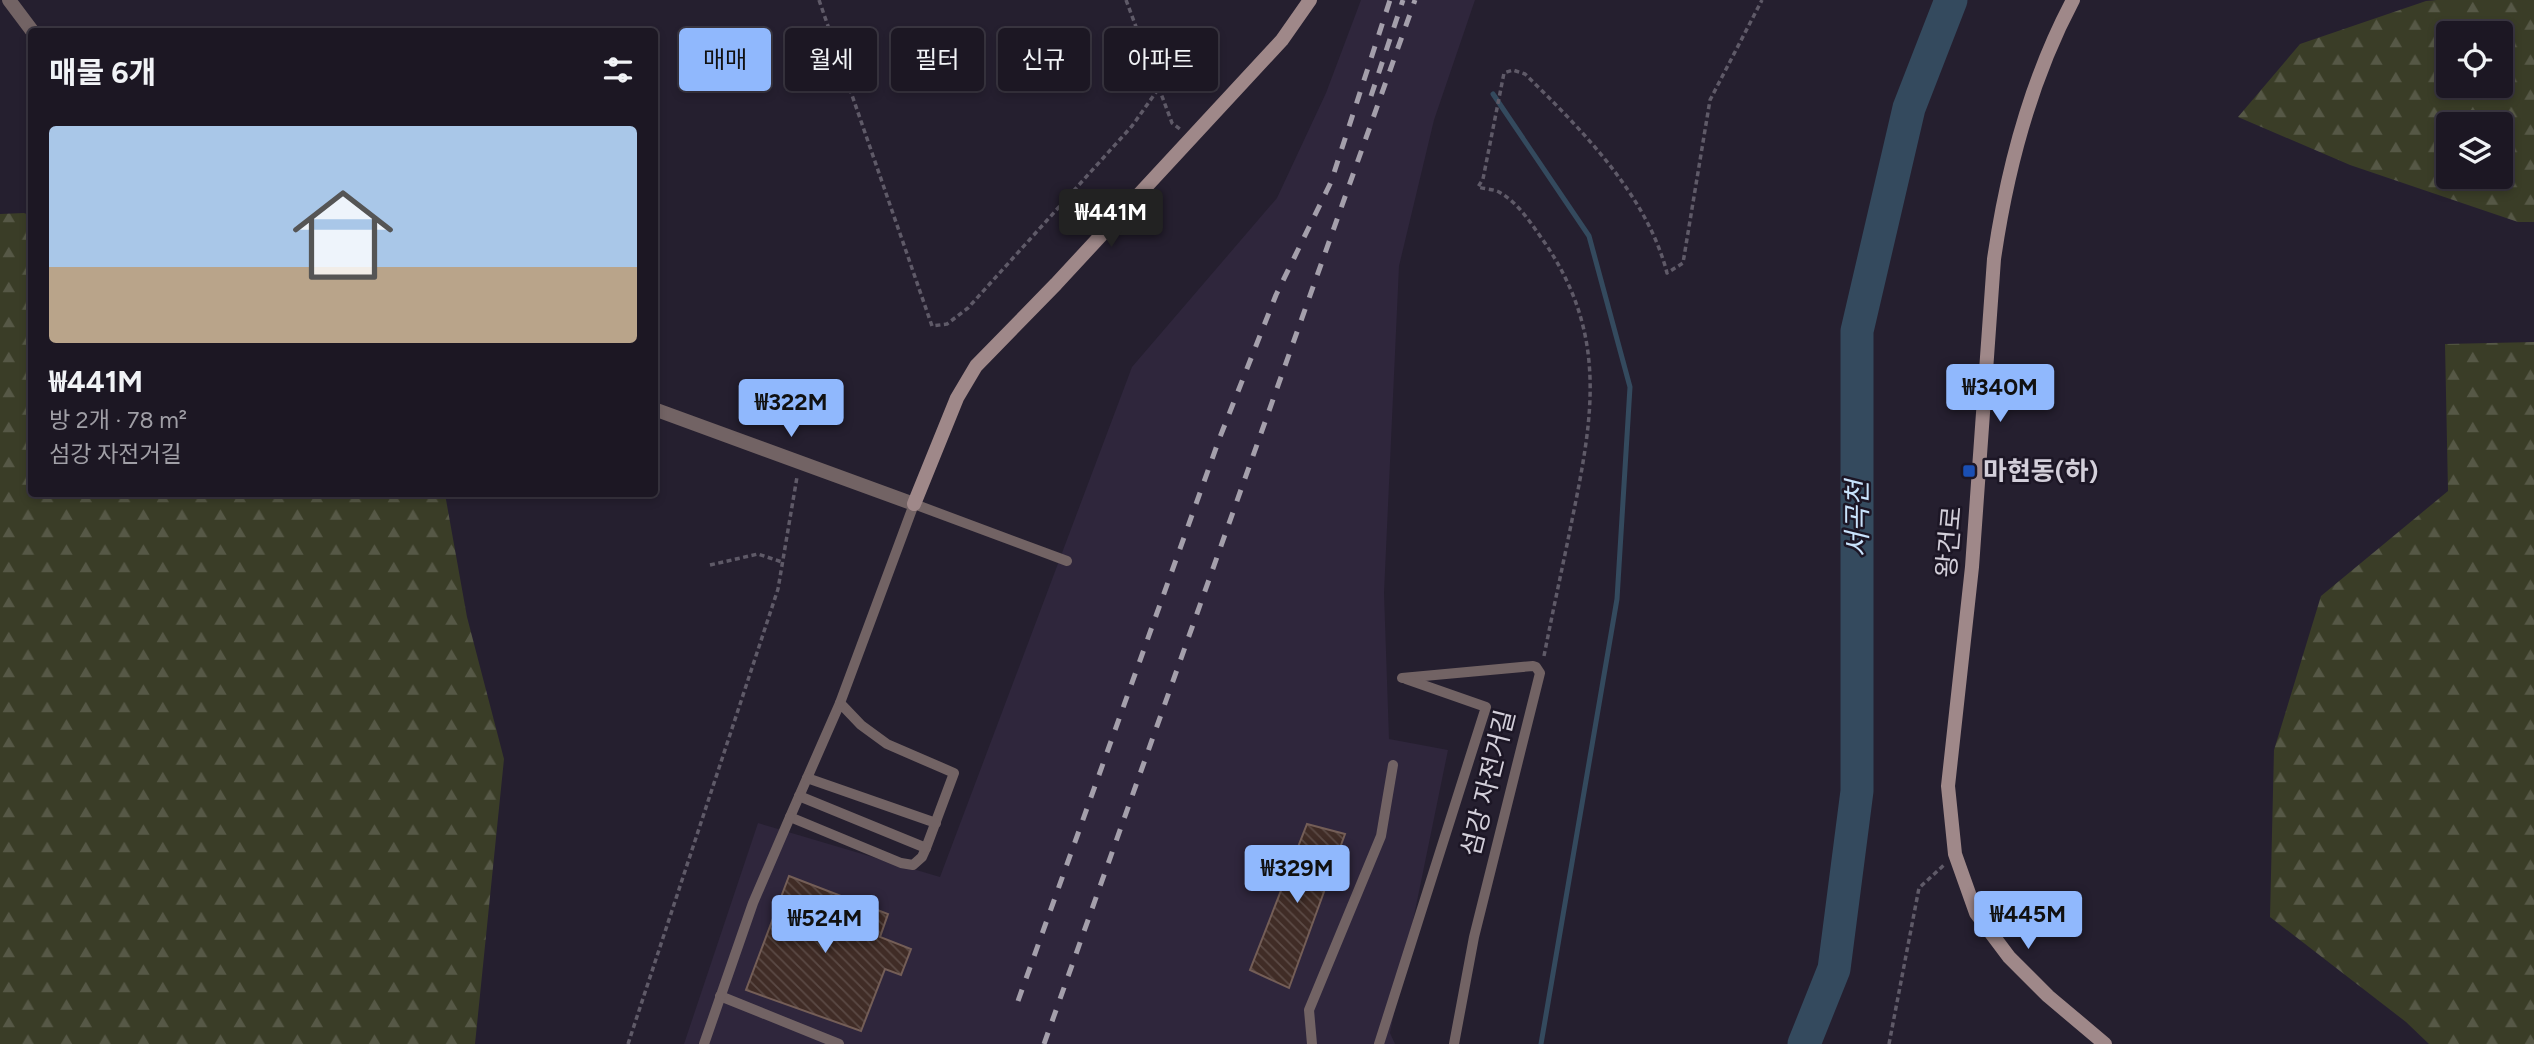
<!DOCTYPE html>
<html lang="ko">
<head>
<meta charset="utf-8">
<style>
	:root { --surface:#1c1723; --page:#25202b; --text:#f1f3f6; --muted:#a09fa6; --line:#3a3641; --accent:#90b8fd }
	body { margin:0; font-family:Figtree,"Noto Sans KR",sans-serif; background:var(--page); color:var(--text); height:100vh; display:flex; flex-direction:column; font-size:26px; white-space:nowrap }
	* { box-sizing:border-box; margin:0 }
	p { font-size:23px; color:var(--muted) }
	.icon { flex:none; width:38px; height:38px; fill:none; stroke:currentColor; stroke-width:2; stroke-linecap:round; stroke-linejoin:round }
	.map { position:relative; flex:1; overflow:hidden }
	.side { position:absolute; left:28px; top:28px; width:630px; height:469px; display:flex; flex-direction:column; background:var(--surface); border-radius:7px; box-shadow:0 4px 10px #0003,0 0 0 2px var(--line) }
	.side>* { flex:none }
	.guide { position:absolute; left:679px; top:28px; width:665px; height:63px; display:flex; gap:14px }
	.fabs { position:absolute; left:2436px; top:21px; display:grid; gap:14px }
	.fabs a { display:grid; place-items:center; width:77px; height:77px; border-radius:7px; background:var(--surface); box-shadow:0 4px 10px #0003,0 0 0 2px var(--line); font-size:35px }
	.price { position:absolute; translate:-50% -60px; padding:0 16px; border-radius:7px; background:var(--accent); color:#111; font-size:23px; line-height:46px; filter:drop-shadow(0 2px 4px #0008) }
	.price::after { content:''; position:absolute; left:50%; top:42px; width:21px; height:16px; margin-left:-10px; background:inherit; clip-path:polygon(0 0,100% 0,50% 100%) }
	.price.active { background:#222; color:#fff }
	ul { padding:0; list-style:none }
	li { display:grid; align-content:center; gap:14px; height:371px; padding:0 21px }
	li+li { border-top:2px solid var(--line) }
	li span { display:grid; place-items:center; height:217px; border-radius:7px; color:#555 }
	li>.icon { margin-inline-start:auto }
	span .icon { width:126px; height:126px; fill:#fffc; stroke-width:1 }
	li b { font-size:30px }
	h2 { display:flex; justify-content:space-between; align-items:center; height:84px; padding:0 21px; font-size:30px }
	.chip { padding:0 24px; border-radius:7px; background:var(--surface); box-shadow:0 4px 10px #0003,0 0 0 2px var(--line); font-size:24px; line-height:63px }
	.chip.active { background:var(--accent); color:#111 }
	.map>svg:first-child { display:block }
	.built { fill:#2f263c }
	.forest { fill:url(#forest-firs); fill-rule:evenodd }
	.lines { fill:none; stroke-linecap:round; stroke-linejoin:round }
	.stream { stroke:#344a5e; stroke-width:5 }
	.river { stroke:#344a5e; stroke-width:33 }
	.building { fill:url(#building-back-hatch); stroke:#745e57; stroke-width:2 }
	.path { stroke:#5f5a68; stroke-width:3.5; stroke-dasharray:5 3.5; stroke-linecap:butt }
	.lane { stroke:#726364; stroke-width:10 }
	.street { stroke:#726364; stroke-width:14 }
	.secondary { stroke:#9f8889; stroke-width:14 }
	.rail { stroke:#a49fab; stroke-width:5; stroke-dasharray:12 12; stroke-linecap:butt }
	.transit-dot { fill:#1a4fb4; stroke:#1c1625; stroke-width:2.5 }
	.labels { text-anchor:middle; dominant-baseline:central; stroke-width:5; stroke-linejoin:round; paint-order:stroke }
	.poi-label { font-size:26px; font-weight:bold; fill:#d3cfda; stroke:#1c1625; text-anchor:start }
	.street-label { font-size:26px; fill:#d3cfda; stroke:#1c1625 }
	.water-label { font-size:28px; font-style:italic; fill:#c9e3fc; stroke:#1c1625 }
</style>
</head>
<body>
<div class="map">
<svg width="2534" height="1044" viewBox="0 0 2534 1044">
	<defs>
		<pattern id="forest-firs" width="22" height="20" patternUnits="userSpaceOnUse" patternTransform="scale(1.75)"><rect width="22" height="20" fill="#3a3d27"/><path d="M5 1l3.5 6h-7zM16 11l3.5 6h-7z" fill="#565846"/></pattern>
		<pattern id="building-back-hatch" width="6" height="6" patternUnits="userSpaceOnUse" patternTransform="scale(1.75)"><rect width="6" height="6" fill="#402c26"/><path d="M-1 5l2 2M0 0l6 6M5-1l2 2" fill="none" stroke="#5b4a45"/></pattern>
	</defs>
	<rect width="100%" height="100%" fill="#251f2f"/>
	<polygon class="built" points="1361,0 1475,0 1434,120 1399,266 1384,593 1389,739 1448,750 1390,1033 1395,1044 684,1044 758,823 940,877 1132,367 1277,198 1326,93"/>
	<g class="forest">
		<path d="M2437,0H2534V222H2518L2350,165L2238,117L2300,44L2426,1ZM2448,33H2501V86H2448ZM2448,124H2501V177H2448Z"/>
		<polygon points="24,213 32,216 32,494 445,494 467,617 504,759 475,1044 0,1044 0,214"/>
		<polygon points="2534,342 2534,1044 2429,1044 2406,1022 2270,917 2274,750 2321,596 2448,491 2445,344"/>
	</g>
	<g class="lines">
		<polyline class="stream" points="1493,94 1589,236 1630,387 1617,599 1541,1044"/>
		<polyline class="river" points="1804,1044 1834,969 1857,791 1857,331 1909,108 1951,0"/>
	</g>
	<g class="building">
		<polygon points="1307,824 1345,834 1289,988 1250,970"/>
		<polygon points="789,876 888,914 880,937 911,949 901,975 885,969 861,1031 746,990"/>
	</g>
	<g class="lines">
		<g class="path">
			<polyline points="819,0 932,326 947,324 968,308 1132,126 1159,88"/>
			<polyline points="1126,0 1172,123 1180,129"/>
			<polyline points="710,565 758,554 782,562"/>
			<path d="M1544,656C1553,610 1563,565 1572,520C1593,417 1608,336 1545,243C1532,225 1519,203 1499,192C1493,189 1484,189 1478,187L1483,179L1504,73L1513,70L1525,74C1581,129 1647,195 1667,273L1683,263L1710,100L1762,0"/>
			<polyline points="628,1044 778,589 797,477"/>
			<polyline points="1889,1044 1919,888 1944,865"/>
		</g>
		<g class="lane">
			<polyline points="1402,678 1533,666 1536,667 1540,673 1474,937 1454,1044"/>
			<polygon points="840,703 861,725 887,744 954,773 926,848 922,857 913,865 901,863 790,817"/>
			<polyline points="840,703 914,504 1067,561"/>
			<polyline points="807,778 936,823"/>
			<polyline points="799,796 926,848"/>
			<polyline points="720,996 839,1044"/>
			<polyline points="704,1044 753,903 790,817"/>
			<polyline points="1312,1044 1309,1010 1381,836 1393,765"/>
			<polyline points="1379,1044 1486,707 1406,679"/>
		</g>
		<g class="street">
			<polyline points="9,0 33,32"/>
			<polyline points="654,409 914,504"/>
		</g>
		<g class="secondary">
			<path d="M2073,0C2030,81 2007,169 1994,259L1972,567L1948,786L1955,854L1976,913L2009,957L2048,996L2105,1044"/>
			<polyline points="914,504 957,398 976,366 1056,284 1282,40 1310,0"/>
		</g>
		<g class="rail">
			<polyline points="1371,96 1403,0"/>
			<polyline points="1018,1001 1220,437 1276,295 1331,182 1390,0"/>
			<polyline points="1044,1044 1415,0"/>
		</g>
	</g>
	<rect class="transit-dot" x="1962" y="464" width="14" height="14" rx="3.5"/>
	<g class="labels">
		<g class="poi-label">
			<text x="1983" y="471">마현동(하)</text>
		</g>
		<g class="street-label">
			<text transform="translate(1949 542) rotate(-85)">왕건로</text>
			<text transform="translate(1488 783) rotate(-76)">섬강 자전거길</text>
		</g>
		<g class="water-label">
			<text transform="translate(1857 519) rotate(-90)">서곡천</text>
		</g>
	</g>
</svg>
<div class="fabs">
<a><svg class="icon" aria-label="locate" viewBox="0 0 24 24"><circle cx="12" cy="12" r="6"/><path d="M12 2v4M12 18v4M2 12h4M18 12h4"/></svg></a>
<a><svg class="icon" aria-label="layers" viewBox="0 0 24 24"><path d="M12 4l9 5-9 5-9-5zM3 14l9 5 9-5"/></svg></a>
</div>
<b class="price active" style="left:1111px;top:249px">₩441M</b>
<b class="price" style="left:2000px;top:424px">₩340M</b>
<b class="price" style="left:791px;top:439px">₩322M</b>
<b class="price" style="left:1297px;top:905px">₩329M</b>
<b class="price" style="left:2028px;top:951px">₩445M</b>
<b class="price" style="left:825px;top:955px">₩524M</b>
<div class="guide">
<a class="chip active">매매</a>
<a class="chip">월세</a>
<a class="chip">필터</a>
<a class="chip">신규</a>
<a class="chip">아파트</a>
</div>
<section class="side">
<h2>매물 6개<svg class="icon" aria-label="filters" viewBox="0 0 24 24"><path d="M4 7h16M4 17h16"/><circle cx="9" cy="7" r="2"/><circle cx="15" cy="17" r="2"/></svg></h2>
<ul>
<li><span style="background:linear-gradient(#a9c7e8 65%,#b9a48a 0)"><svg class="icon" aria-label="home" viewBox="0 0 24 24"><path d="M3 11l9-7 9 7M6 9v11h12V9"/></svg></span><div><b>₩441M</b><p>방 2개 · 78 m²</p><p>섬강 자전거길</p></div></li>
</ul>
</section>
</div>
</body>
</html>
